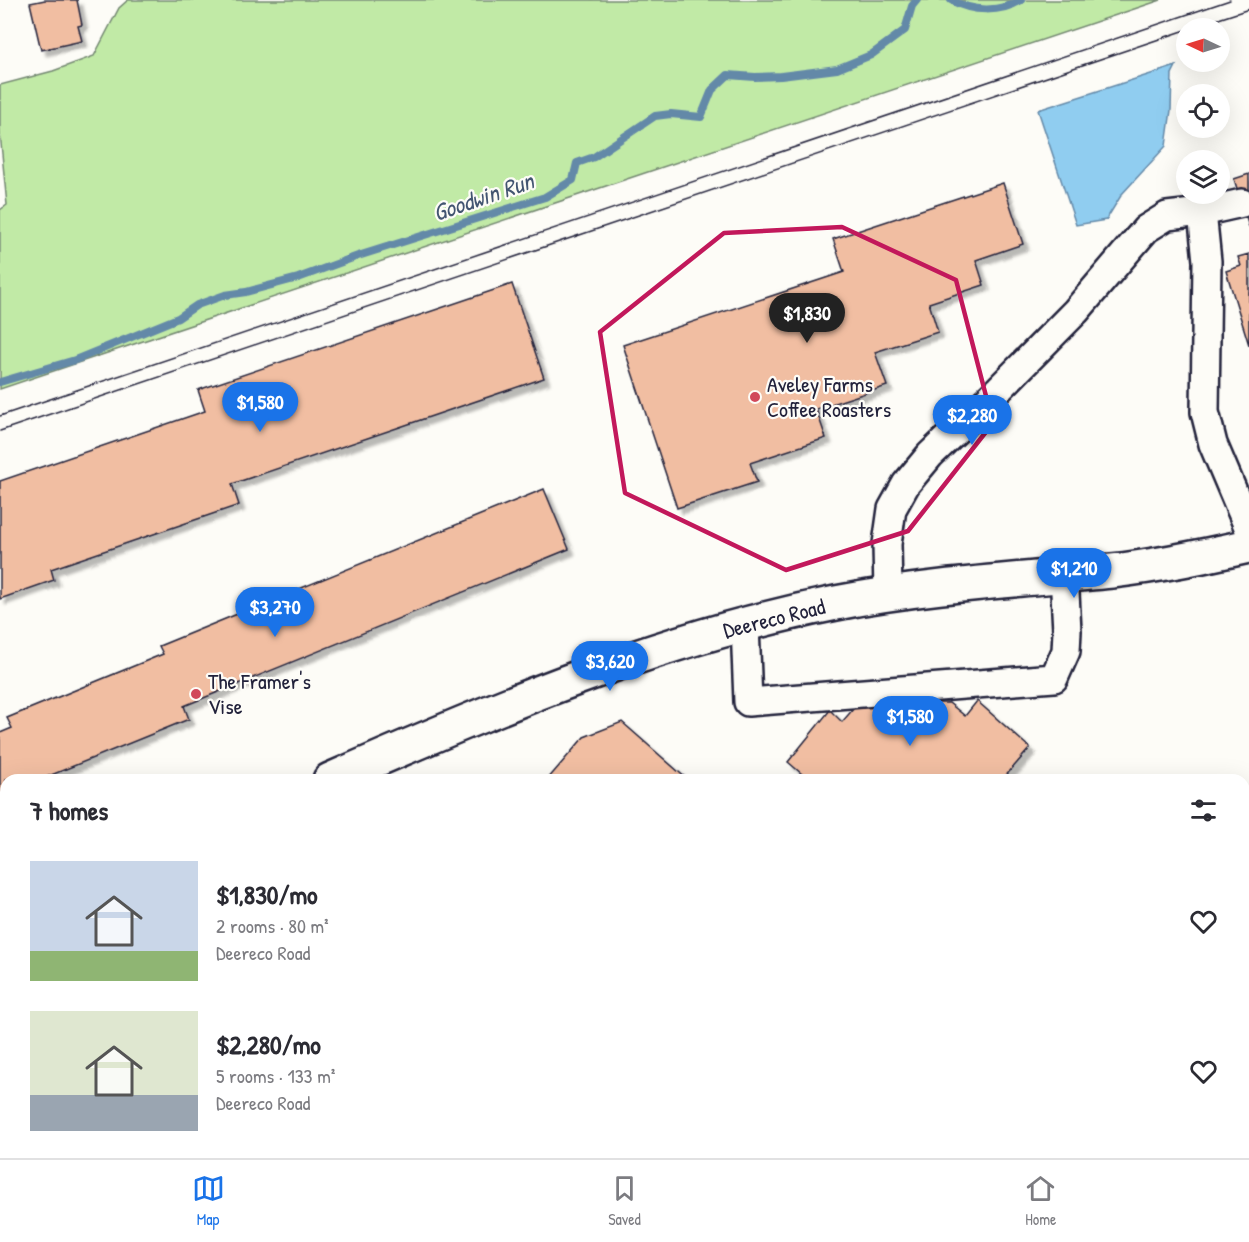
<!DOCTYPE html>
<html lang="en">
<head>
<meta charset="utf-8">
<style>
	:root { --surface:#fff; --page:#f7f7f7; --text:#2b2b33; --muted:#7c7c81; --line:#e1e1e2; --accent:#1a73e8 }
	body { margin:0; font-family:"Patrick Hand",sans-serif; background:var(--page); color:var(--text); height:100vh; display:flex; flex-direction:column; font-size:22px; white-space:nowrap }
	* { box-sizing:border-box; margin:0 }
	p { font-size:20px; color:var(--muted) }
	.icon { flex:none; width:33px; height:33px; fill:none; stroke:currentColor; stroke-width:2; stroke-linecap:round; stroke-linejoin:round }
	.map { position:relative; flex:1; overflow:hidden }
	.details { position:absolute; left:0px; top:774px; width:1250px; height:384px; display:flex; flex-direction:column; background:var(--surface); border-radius:18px 18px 0 0; box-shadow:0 6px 24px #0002 }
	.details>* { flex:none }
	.needle { width:39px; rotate:274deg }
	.fabs { position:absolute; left:1176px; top:18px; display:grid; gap:12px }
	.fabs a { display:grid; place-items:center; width:54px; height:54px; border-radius:50%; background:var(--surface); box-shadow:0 6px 24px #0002; font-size:30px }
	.price { position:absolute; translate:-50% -51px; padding:0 14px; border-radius:21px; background:var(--accent); color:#fff; font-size:20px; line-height:39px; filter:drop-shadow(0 2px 3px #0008) }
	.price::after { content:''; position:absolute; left:50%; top:36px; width:18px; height:14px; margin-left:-9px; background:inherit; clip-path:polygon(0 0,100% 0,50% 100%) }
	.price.active { background:#222; color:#fff }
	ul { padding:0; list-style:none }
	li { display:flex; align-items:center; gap:18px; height:150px; padding:0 30px }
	li span { display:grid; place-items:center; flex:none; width:168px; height:120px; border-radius:0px; color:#555 }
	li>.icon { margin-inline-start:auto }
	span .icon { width:72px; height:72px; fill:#fffc; stroke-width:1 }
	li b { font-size:26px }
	h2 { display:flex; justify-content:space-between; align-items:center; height:72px; padding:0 30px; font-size:26px }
	.tab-bar { display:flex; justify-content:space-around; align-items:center; height:84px; border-top:2px solid var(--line); background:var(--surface); font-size:16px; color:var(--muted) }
	.tab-bar a { display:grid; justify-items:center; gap:3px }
	.tab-bar .active { color:var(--accent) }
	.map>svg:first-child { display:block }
	.green { fill:#c1eaa6; stroke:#728670; stroke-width:1.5 }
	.water { fill:#90cdf0; stroke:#6489a8; stroke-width:1.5 }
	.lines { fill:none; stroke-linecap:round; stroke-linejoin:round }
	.stream { stroke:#6489a8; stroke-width:8 }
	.building { fill:#f1bea2; stroke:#22223b; stroke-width:1.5; filter:url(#shadow) }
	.minor-casing { stroke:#22223b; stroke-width:32 }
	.major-casing { stroke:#22223b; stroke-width:38 }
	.highway-casing { stroke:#22223b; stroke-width:38 }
	.minor { stroke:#fdfcf7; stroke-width:27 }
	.major { stroke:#fdfcf7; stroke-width:33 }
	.highway { stroke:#fdfcf7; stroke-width:33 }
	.tram { stroke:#22223b; stroke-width:1.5 }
	.marked { fill:none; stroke:#c2185b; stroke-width:4.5; stroke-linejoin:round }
	.poi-dot { fill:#d1495b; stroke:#fdfcf7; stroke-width:2 }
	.labels { text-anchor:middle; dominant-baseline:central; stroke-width:4.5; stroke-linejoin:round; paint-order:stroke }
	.poi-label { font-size:22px; fill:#22223b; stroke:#fdfcf7; text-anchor:start }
	.street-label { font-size:22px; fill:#22223b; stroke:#fdfcf7 }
	.water-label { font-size:24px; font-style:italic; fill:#435571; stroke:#fdfcf7 }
</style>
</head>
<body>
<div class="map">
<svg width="1249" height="1158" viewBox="0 0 1249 1158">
	<defs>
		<filter id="shadow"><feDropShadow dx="5.5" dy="5.5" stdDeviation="1.5" flood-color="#0004"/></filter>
	</defs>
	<rect width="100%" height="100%" fill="#fdfcf7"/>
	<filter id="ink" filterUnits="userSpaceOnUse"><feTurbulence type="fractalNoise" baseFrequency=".0167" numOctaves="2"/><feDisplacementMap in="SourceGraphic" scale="12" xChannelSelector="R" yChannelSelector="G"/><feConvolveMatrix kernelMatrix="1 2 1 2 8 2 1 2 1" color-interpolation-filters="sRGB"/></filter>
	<g filter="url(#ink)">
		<g class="green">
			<polygon points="128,0 1161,0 0,389 0,210 7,205 0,133 0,85 53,71 94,56 119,8"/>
			<polygon points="1249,1034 1249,1102 1244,1112 1244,1039"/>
			<rect x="1144" y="1152" width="90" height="6"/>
		</g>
		<polygon class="water" points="1176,66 1172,74 1171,110 1166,146 1122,194 1106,220 1076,225 1038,110"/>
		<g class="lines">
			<g class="stream">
				<path d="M951,0C972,12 1000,13 1021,0"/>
				<polyline points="0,382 75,360 178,318 197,305 225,295 246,292 298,278 358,256 545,197 573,180 577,163 594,157 655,116 671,114 701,117 712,90 728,75 755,77 781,76 837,69 871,55 905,30 912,6 917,0"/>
			</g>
		</g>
		<g class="building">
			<polygon points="45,0 77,0 82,25 78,26 82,41 41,50 30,3"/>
			<polygon points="1249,174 1249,227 1234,179"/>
			<polygon points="1003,183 1023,244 976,260 984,285 929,303 938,332 875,352 887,386 816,409 826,438 750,463 757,482 677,508 623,345 844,272 833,239"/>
			<polygon points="1249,254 1249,345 1226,271 1241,266 1238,257"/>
			<polygon points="512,284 544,378 232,484 239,505 51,569 54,580 0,599 0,481 205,411 198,390"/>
			<polygon points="544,489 569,549 184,706 189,719 39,780 6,780 6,806 0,809 0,733 12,728 7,718 163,654 159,646"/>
			<polygon points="977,701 1030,748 1002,780 809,780 788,762 830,710 842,722 855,707 873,705 904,732 929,703 949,703 965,716"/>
			<polygon points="622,722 688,780 547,780 584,737"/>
			<polygon points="410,1152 563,1152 567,1155 564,1158 417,1158"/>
		</g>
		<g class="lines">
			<g class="minor-casing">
				<g id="minor">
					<polyline points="1202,212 1207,261 1205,412 1213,444 1249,529"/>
					<polyline points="888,594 887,544 892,509 906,484 930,455 999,389 1076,311 1146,229 1167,216 1202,212 1242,203"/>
					<polyline points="745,625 748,702 1054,678 1066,651 1067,631 1064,574"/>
					<polyline points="253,1152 260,1158"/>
					<polyline points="632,1152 639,1158"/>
				</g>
			</g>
			<g class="major-casing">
				<g id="major">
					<path d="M330,780C494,708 659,638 836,603C927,585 1020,580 1112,571C1158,566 1204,556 1249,546"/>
					<polyline points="0,992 6,985"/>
				</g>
			</g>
			<g class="highway-casing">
				<g id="highway">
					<polyline points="1244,827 1249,822"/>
					<polyline points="1244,953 1249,949"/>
					<polyline points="894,1158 900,1152"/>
					<polyline points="1025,1158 1031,1152"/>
				</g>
			</g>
			<use href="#minor" class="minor"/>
			<use href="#major" class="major"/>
			<use href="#highway" class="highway"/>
			<g class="tram">
				<polyline points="1191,28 1249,9"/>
				<polyline points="0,416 1230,0"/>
				<polyline points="0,431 1186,30"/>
			</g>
		</g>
	</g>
	<path class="marked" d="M842,227L956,280L993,423L908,531L786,570L625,493L600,332L724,233Z"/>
	<g class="poi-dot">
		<circle cx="755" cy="397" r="6"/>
		<circle cx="196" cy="694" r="6"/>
	</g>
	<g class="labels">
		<g class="poi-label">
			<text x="767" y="384">Aveley Farms<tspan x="767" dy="25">Coffee Roasters</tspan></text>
			<text x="208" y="681">The Framer's<tspan x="208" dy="25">Vise</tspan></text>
		</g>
		<g class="street-label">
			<text transform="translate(774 618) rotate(-14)">Deereco Road</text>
		</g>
		<g class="water-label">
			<text transform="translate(483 196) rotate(-19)">Goodwin Run</text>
		</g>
	</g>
</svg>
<div class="fabs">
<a><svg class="needle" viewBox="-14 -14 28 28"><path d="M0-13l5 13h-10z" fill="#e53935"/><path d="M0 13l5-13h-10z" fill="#7c7c81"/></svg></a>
<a><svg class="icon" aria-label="locate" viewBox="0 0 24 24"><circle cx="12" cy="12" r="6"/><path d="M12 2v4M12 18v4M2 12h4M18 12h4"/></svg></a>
<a><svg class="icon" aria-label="layers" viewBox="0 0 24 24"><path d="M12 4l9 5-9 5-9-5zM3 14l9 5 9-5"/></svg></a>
</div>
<b class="price active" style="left:807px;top:344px">$1,830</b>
<b class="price" style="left:260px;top:433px">$1,580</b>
<b class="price" style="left:972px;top:446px">$2,280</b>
<b class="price" style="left:1074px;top:599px">$1,210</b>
<b class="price" style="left:275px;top:638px">$3,270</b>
<b class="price" style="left:610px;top:692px">$3,620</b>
<b class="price" style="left:910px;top:747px">$1,580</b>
<section class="details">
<h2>7 homes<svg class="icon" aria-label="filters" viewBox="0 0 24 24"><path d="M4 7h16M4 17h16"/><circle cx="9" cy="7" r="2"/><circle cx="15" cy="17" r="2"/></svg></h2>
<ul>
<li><span style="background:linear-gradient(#c9d6e8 75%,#8fb573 0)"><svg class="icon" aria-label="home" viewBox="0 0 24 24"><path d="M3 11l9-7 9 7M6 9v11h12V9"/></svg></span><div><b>$1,830/mo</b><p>2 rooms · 80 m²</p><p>Deereco Road</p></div><svg class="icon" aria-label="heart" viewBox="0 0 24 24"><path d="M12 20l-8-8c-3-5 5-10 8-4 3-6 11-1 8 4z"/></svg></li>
<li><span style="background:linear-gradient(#dfe7d0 70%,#9aa5b1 0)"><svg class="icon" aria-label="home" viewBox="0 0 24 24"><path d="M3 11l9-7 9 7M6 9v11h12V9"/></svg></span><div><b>$2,280/mo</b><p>5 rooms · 133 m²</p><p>Deereco Road</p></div><svg class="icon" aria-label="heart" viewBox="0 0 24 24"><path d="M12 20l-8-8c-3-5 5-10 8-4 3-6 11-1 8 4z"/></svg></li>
</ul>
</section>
</div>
<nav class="tab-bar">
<a class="active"><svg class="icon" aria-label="map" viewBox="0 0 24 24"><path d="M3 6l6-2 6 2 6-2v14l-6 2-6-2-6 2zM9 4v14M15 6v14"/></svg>Map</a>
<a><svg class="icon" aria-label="saved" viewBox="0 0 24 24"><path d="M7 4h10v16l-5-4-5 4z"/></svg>Saved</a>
<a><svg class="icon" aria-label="home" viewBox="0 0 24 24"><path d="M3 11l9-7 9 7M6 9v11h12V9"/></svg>Home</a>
</nav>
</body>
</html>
